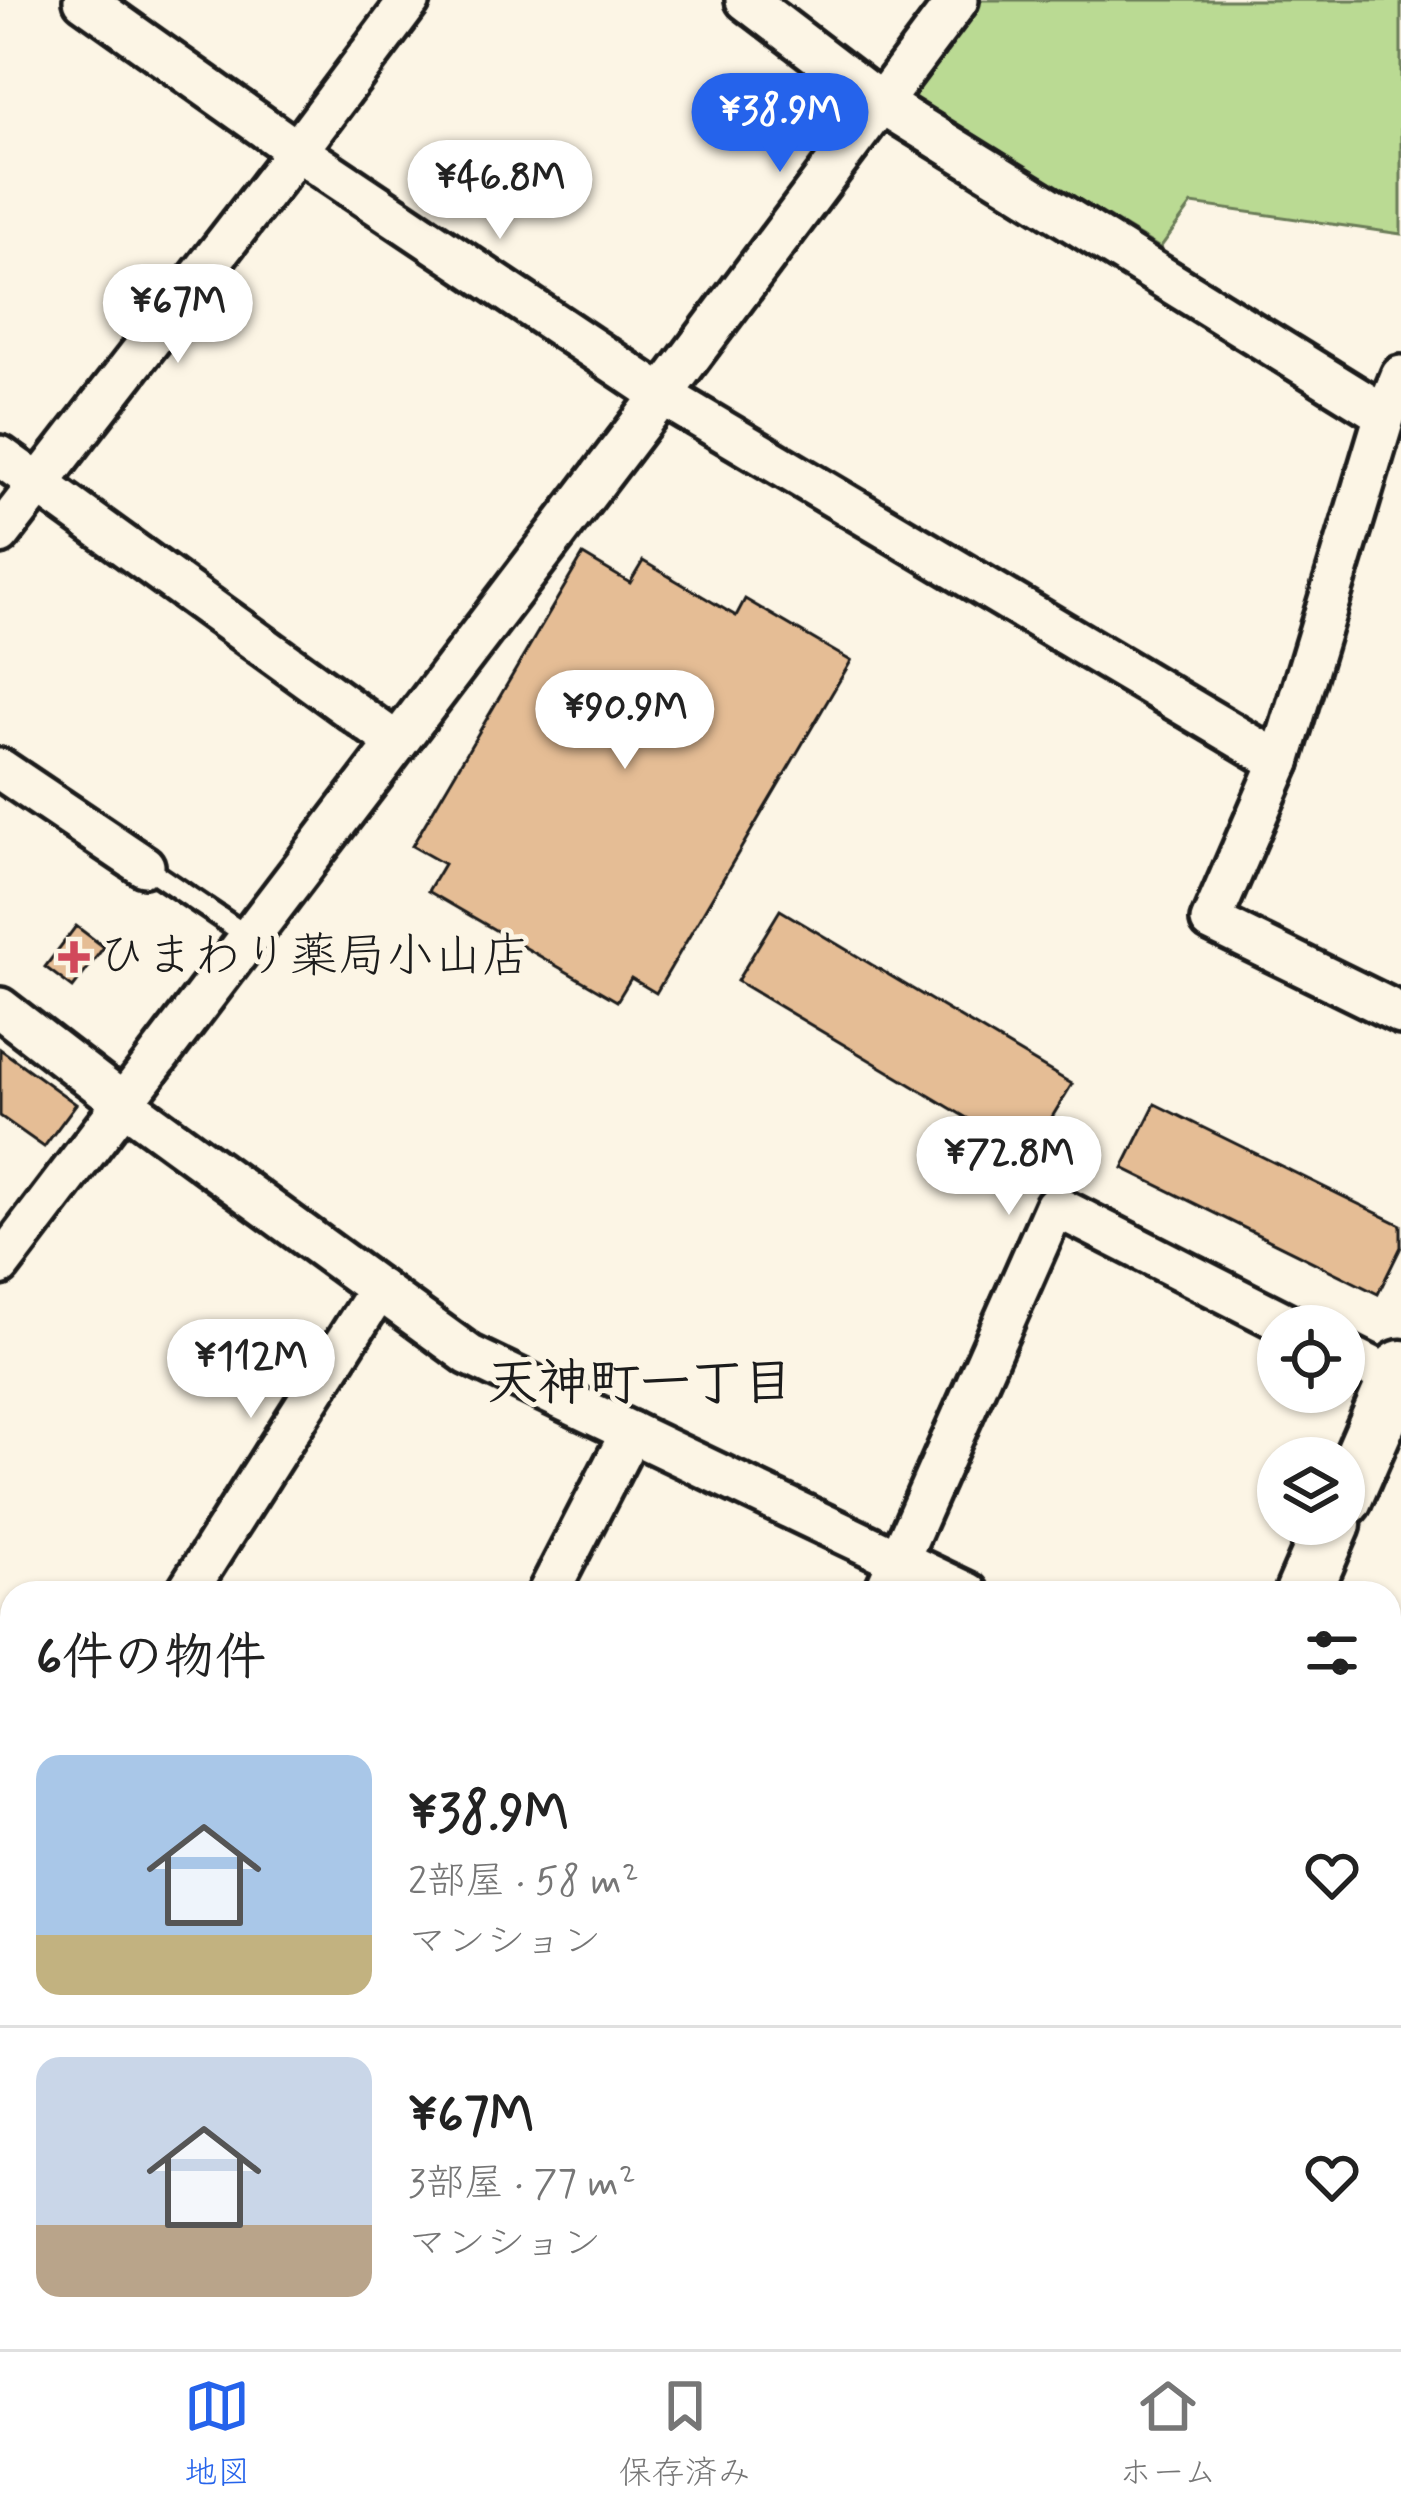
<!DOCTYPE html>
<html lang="ja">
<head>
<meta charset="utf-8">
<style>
	:root { --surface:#fff; --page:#f2f2f2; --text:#222; --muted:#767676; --line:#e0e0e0; --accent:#2563eb }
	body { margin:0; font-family:Mynerve,"Klee One",sans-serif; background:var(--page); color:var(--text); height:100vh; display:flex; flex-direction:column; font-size:45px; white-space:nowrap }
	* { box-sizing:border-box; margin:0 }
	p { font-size:39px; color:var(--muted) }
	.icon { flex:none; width:66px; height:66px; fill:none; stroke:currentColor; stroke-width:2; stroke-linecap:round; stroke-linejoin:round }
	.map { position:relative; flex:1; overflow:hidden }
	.details { position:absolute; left:0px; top:1581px; width:1401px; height:768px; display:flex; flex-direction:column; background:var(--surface); border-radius:36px 36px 0 0; box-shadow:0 3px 9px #0004 }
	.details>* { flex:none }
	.buttons { position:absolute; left:1257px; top:1305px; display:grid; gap:24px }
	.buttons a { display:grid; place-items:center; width:108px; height:108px; border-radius:50%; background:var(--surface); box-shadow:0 3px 9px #0004; font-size:60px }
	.price { position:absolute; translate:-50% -102px; padding:0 27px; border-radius:42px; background:#fff; color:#222; font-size:39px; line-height:78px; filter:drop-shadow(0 3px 6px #0008) }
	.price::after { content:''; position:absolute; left:50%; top:72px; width:36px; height:27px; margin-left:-18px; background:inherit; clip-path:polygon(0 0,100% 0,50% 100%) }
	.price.current { background:var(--accent); color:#fff }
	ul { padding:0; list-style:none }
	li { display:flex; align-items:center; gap:36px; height:300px; padding:0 36px }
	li+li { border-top:3px solid var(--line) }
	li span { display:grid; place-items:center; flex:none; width:336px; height:240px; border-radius:24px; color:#555 }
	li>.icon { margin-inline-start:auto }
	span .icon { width:144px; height:144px; fill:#fffc; stroke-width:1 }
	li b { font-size:51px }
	h2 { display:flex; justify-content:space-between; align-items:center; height:144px; padding:0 36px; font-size:51px }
	.menu { display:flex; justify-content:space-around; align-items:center; height:168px; border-top:3px solid var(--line); background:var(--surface); font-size:33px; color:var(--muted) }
	.menu a { display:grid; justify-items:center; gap:6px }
	.menu .current { color:var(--accent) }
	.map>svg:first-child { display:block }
	.built { fill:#f5e4cd }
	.green { fill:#bada93; stroke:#6b7b58; stroke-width:3 }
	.building { fill:#e5bd95; stroke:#1c1c1c; stroke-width:3 }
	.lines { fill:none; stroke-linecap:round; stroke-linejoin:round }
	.lane-casing { stroke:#1c1c1c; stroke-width:27 }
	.street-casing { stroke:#1c1c1c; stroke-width:48 }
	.secondary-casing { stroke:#1c1c1c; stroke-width:63 }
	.lane { stroke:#fcf5e5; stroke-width:18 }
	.street { stroke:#fcf5e5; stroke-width:39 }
	.secondary { stroke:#fcf5e5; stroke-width:54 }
	.poi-dot { fill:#d1495b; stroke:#fcf5e5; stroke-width:4.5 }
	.labels { text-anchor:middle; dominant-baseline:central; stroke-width:10; stroke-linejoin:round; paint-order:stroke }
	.poi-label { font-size:48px; fill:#1c1c1c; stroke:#fcf5e5; text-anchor:start }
	.neighbourhood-label { font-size:51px; font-weight:bold; fill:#1c1c1c; stroke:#fcf5e5 }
</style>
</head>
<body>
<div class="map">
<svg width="1401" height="2349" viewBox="0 0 1401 2349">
	<rect width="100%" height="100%" fill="#fcf5e5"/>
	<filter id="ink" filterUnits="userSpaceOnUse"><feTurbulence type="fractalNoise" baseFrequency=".00833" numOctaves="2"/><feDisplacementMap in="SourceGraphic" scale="24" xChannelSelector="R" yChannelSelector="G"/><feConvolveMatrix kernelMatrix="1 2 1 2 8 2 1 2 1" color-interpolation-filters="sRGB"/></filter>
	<g filter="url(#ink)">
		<polygon class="built" points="0,1718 12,1725 12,2337 541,2337 535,2349 0,2349"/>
		<polygon class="green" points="980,0 1401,0 1401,234 1192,204 1160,248 909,97"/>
		<g class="building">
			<polygon points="583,555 630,583 643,561 736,616 745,599 851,661 656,993 631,978 617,1001 428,891 444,864 412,846"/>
			<polygon points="780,910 1072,1084 1029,1155 737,981"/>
			<polygon points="76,926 104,947 73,988 45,967"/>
			<polygon points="0,1049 76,1104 44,1147 0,1116"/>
			<polygon points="1155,1104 1401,1225 1401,1247 1378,1294 1123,1168"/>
			<polygon points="0,1754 12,1762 12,1873 0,1865"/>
			<polygon points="12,1960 12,1994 0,1986 0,1974"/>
			<polygon points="12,1999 12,2041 0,2033 0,2015"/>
		</g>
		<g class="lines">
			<g class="lane-casing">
				<polyline id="lane" points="144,866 249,937"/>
			</g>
			<g class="street-casing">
				<g id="street">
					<polyline points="84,0 297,151 662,395 1280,762"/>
					<polyline points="746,0 881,103 1385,415"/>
					<polyline points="1401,376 1385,415 1280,762 1211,921 1401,1014"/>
					<polyline points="0,456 397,743"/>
					<polyline points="0,534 297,151 410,0"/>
					<polyline points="0,769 144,866"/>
					<polyline points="0,1008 122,1102 469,1355 968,1593"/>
					<polyline points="0,1265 662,395 958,0"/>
					<polyline points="1344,1353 1396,1379"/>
					<polyline points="186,1593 379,1289"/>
					<polyline points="548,1593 631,1432"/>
					<polyline points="884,1593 1055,1206 1291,1326"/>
					<polyline points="0,1665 12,1672"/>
					<polyline points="1389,1858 1401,1863"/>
					<polyline points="562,2349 567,2337"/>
				</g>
			</g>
			<g class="secondary-casing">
				<g id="secondary">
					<polyline points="1344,1499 1401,1368"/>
					<polyline points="1303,1593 1333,1524"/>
					<polyline points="975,2349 980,2337"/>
				</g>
			</g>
			<use href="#lane" class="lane"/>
			<use href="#street" class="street"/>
			<use href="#secondary" class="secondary"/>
		</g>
	</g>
	<path class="poi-dot" d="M68 939h12v12h12v12h-12v12h-12v-12h-12v-12h12z"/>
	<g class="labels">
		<g class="poi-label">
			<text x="98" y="957">ひまわり薬局小山店</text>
		</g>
		<g class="neighbourhood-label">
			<text x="640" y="1385">天神町一丁目</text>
		</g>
	</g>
</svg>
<div class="buttons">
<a><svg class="icon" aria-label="locate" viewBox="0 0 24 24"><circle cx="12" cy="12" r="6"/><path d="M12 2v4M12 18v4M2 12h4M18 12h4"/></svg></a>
<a><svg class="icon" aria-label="layers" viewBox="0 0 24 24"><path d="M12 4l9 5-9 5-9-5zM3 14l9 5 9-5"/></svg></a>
</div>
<b class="price current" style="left:780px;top:175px">¥38.9M</b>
<b class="price" style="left:500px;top:242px">¥46.8M</b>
<b class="price" style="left:178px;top:366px">¥67M</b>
<b class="price" style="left:625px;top:772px">¥90.9M</b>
<b class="price" style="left:1009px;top:1218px">¥72.8M</b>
<b class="price" style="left:251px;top:1421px">¥112M</b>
<section class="details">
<h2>6件の物件<svg class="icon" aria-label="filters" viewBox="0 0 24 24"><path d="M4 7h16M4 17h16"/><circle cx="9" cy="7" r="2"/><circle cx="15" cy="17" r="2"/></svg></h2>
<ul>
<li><span style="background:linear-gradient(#a9c7e8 75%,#c2b280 0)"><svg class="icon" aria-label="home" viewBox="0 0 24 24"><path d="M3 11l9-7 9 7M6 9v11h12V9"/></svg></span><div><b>¥38.9M</b><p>2部屋 · 58 m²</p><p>マンション</p></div><svg class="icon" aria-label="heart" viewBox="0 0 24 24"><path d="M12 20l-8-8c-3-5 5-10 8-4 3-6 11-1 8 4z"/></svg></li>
<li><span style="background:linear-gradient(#c9d6e8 70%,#b9a48a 0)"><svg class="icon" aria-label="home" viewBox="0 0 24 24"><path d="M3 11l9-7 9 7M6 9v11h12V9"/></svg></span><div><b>¥67M</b><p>3部屋 · 77 m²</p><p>マンション</p></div><svg class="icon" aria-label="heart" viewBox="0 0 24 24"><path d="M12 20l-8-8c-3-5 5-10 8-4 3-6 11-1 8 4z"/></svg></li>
</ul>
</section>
</div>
<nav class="menu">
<a class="current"><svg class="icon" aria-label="map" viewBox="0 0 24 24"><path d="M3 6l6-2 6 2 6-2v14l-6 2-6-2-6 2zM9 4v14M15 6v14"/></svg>地図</a>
<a><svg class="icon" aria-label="saved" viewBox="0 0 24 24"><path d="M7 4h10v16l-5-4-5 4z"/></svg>保存済み</a>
<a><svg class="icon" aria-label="home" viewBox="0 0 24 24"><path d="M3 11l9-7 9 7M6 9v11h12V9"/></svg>ホーム</a>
</nav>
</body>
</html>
